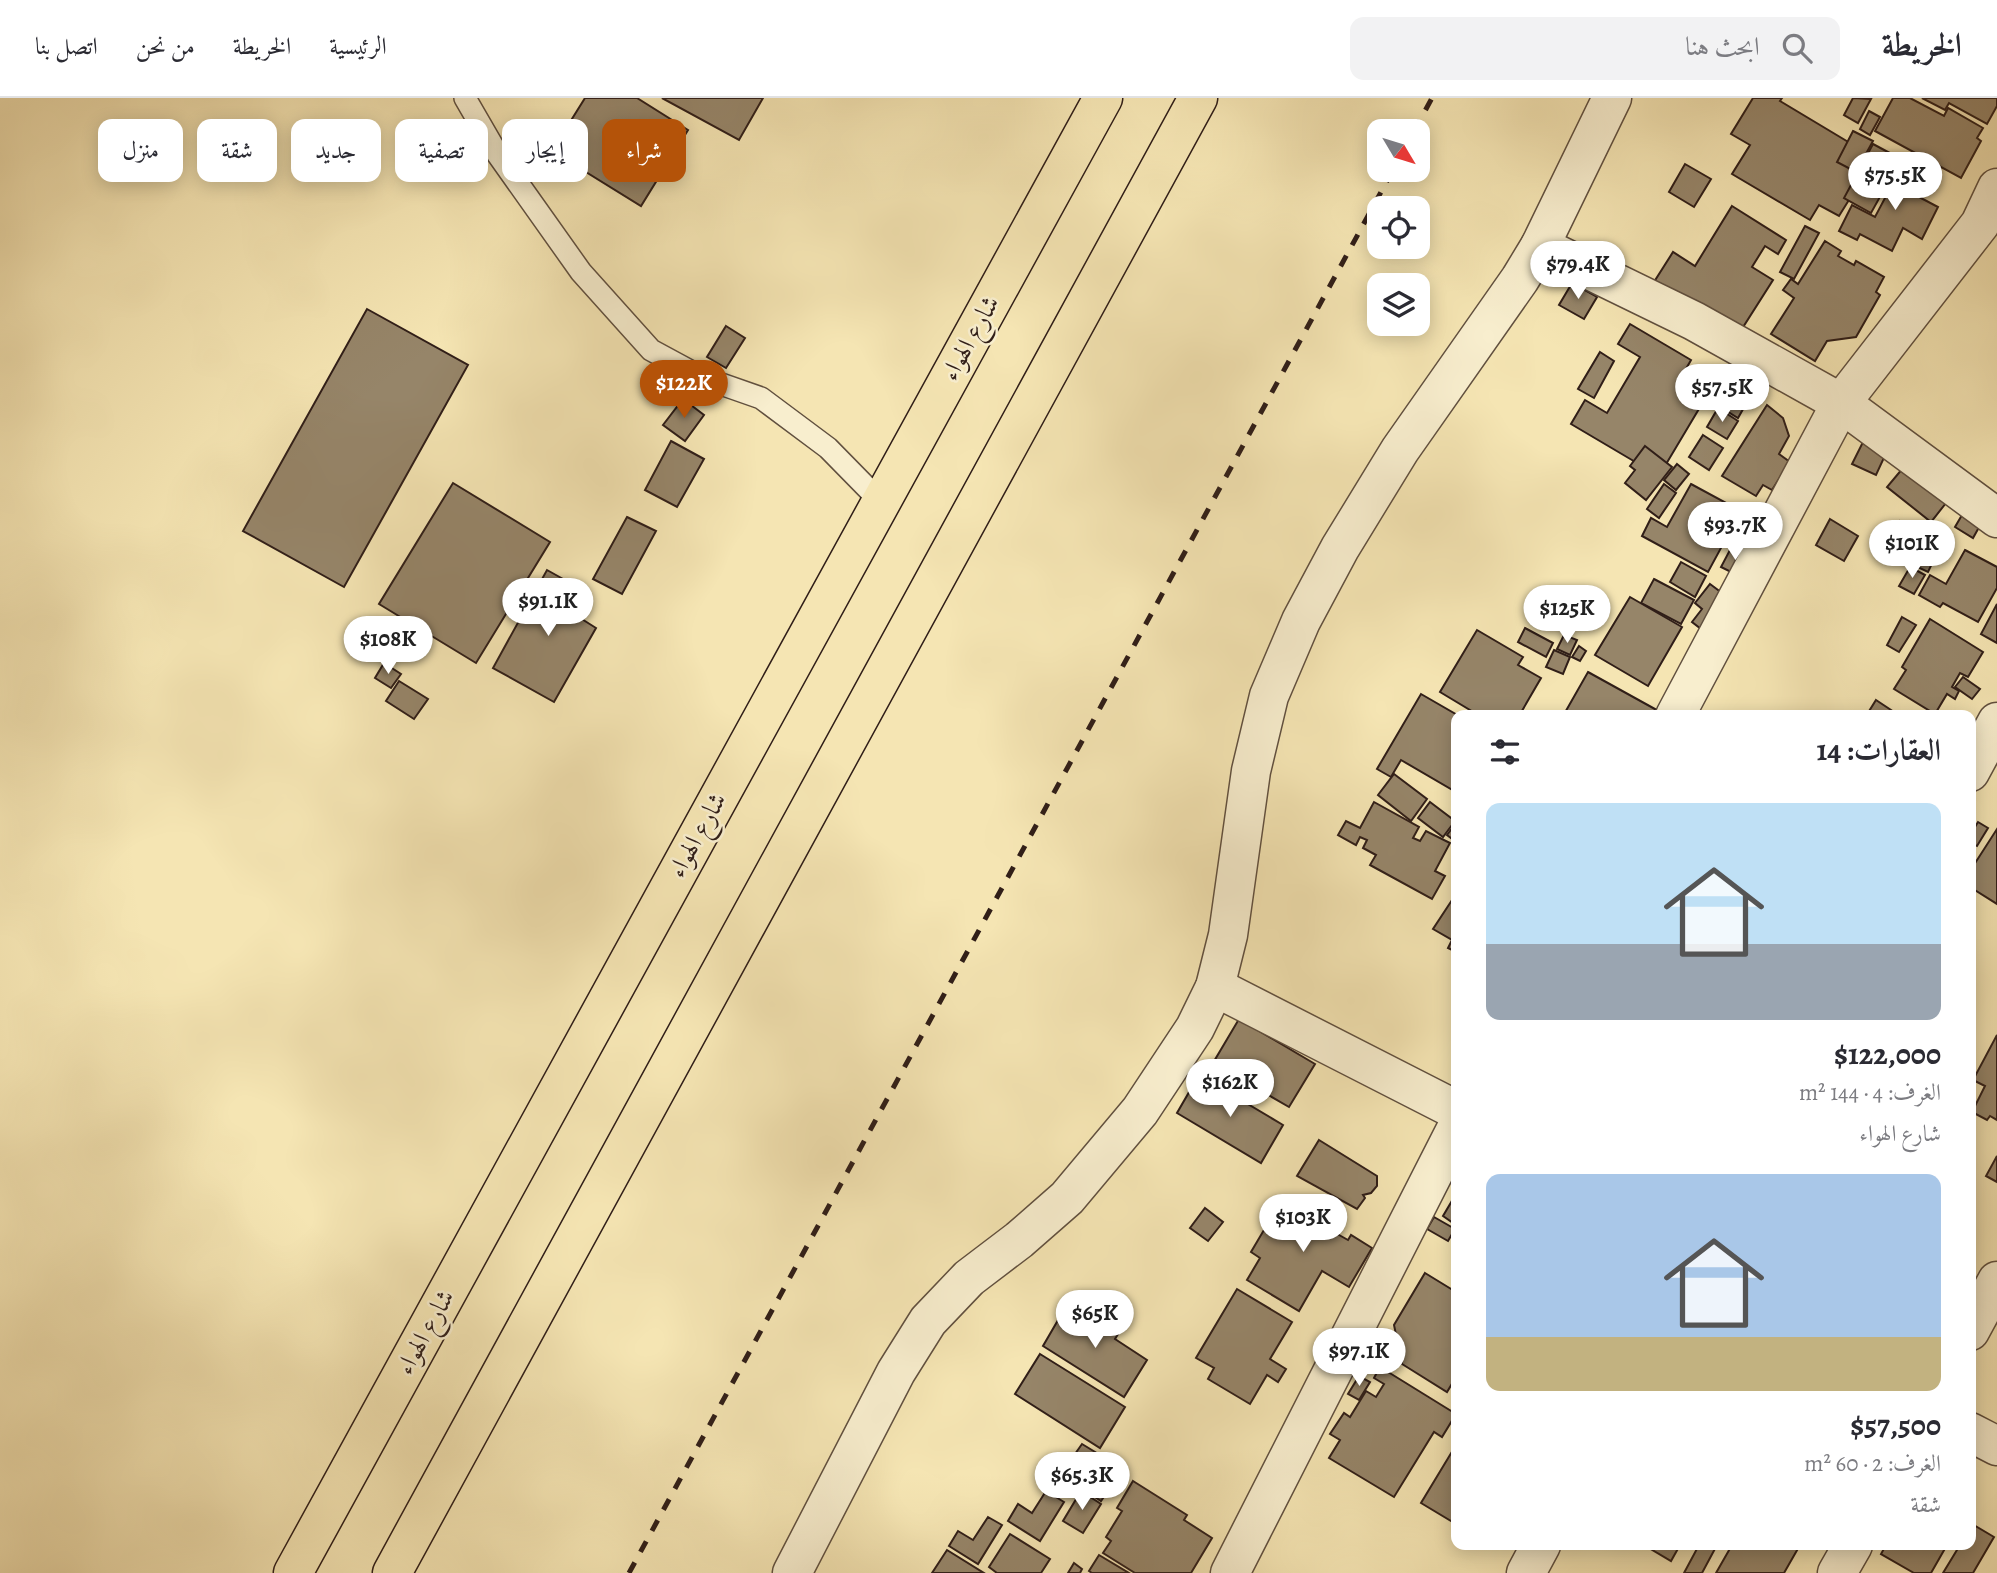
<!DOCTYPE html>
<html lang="ar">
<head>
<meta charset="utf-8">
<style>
	:root { --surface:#fff; --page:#f2f2f3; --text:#2b2b33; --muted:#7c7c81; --line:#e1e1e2; --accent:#b45309 }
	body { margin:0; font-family:Alegreya,Amiri,serif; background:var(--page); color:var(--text); direction:rtl; height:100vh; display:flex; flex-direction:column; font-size:26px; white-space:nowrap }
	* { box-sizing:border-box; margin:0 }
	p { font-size:23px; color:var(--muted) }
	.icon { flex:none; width:38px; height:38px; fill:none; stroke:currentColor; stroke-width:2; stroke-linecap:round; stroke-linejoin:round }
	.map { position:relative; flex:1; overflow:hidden; direction:ltr }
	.sheet { position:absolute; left:1451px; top:612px; width:525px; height:840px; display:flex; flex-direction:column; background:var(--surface); border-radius:14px; box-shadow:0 4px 18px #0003; direction:rtl }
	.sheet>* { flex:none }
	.top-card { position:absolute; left:21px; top:21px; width:665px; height:63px; direction:rtl; display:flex; gap:14px }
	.needle { width:46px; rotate:128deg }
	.controls { position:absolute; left:1367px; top:21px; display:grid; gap:14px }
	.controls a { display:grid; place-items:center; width:63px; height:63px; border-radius:14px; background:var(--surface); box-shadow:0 4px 18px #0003; font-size:35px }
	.price { position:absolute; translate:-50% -60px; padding:0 16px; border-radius:24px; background:#fff; color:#222; font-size:23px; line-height:46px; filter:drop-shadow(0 2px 4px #0008) }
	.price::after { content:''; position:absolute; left:50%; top:42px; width:21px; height:16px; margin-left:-10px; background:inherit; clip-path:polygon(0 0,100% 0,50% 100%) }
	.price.on { background:var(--accent); color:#fff }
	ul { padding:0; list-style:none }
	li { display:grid; align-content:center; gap:14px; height:371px; padding:0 35px }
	li span { display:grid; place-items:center; height:217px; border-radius:14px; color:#555 }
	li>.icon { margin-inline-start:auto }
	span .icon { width:126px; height:126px; fill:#fffc; stroke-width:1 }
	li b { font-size:30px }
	h2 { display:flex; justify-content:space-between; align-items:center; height:84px; padding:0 35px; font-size:30px }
	.pill { padding:0 24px; border-radius:14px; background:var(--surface); box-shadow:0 4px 18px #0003; font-size:24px; line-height:63px }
	.pill.on { background:var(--accent); color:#fff }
	header { display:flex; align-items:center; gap:42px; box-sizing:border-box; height:98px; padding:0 35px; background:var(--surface); border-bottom:2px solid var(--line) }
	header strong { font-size:33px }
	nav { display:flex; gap:38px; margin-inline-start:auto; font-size:24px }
	.search { width:490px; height:63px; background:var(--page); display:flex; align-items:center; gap:18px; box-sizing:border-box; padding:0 24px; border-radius:14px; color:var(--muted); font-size:26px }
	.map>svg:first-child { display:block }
	.building { fill:#968569; stroke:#301e18; stroke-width:2 }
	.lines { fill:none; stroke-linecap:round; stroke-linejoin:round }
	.lane-casing { stroke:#61503f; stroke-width:24 }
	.street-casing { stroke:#61503f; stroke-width:41 }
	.highway-casing { stroke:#301e18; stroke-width:41 }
	.lane { stroke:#f8eece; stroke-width:21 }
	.street { stroke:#f8eece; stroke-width:38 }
	.highway { stroke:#f5e5b3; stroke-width:38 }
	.rail { stroke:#301e18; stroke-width:5; stroke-dasharray:12 12; stroke-linecap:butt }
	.labels { text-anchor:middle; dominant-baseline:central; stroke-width:5; stroke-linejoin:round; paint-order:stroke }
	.street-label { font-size:26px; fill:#301e18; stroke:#f8eece }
</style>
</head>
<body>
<header>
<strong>الخريطة</strong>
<div class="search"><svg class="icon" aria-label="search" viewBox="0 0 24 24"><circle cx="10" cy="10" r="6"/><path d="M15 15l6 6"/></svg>ابحث هنا</div>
<nav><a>الرئيسية</a><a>الخريطة</a><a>من نحن</a><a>اتصل بنا</a></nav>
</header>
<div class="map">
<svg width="1997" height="1475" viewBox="0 0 1997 1475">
	<rect width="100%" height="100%" fill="#f5e5b3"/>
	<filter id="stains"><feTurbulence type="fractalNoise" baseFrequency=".00286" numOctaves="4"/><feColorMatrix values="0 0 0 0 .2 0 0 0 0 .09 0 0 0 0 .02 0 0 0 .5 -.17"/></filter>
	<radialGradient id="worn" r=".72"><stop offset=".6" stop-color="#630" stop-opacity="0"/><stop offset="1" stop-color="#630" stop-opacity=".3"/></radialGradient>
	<g class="building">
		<polygon points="585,0 637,0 688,32 641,108 552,53"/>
		<polygon points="662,0 763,0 739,42"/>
		<polygon points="1753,0 1782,0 1780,3 1875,60 1839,118 1819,107 1810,122 1732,76 1750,47 1731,36"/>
		<polygon points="1853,0 1871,1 1858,25 1844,17"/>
		<polygon points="1893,0 1910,0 1944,18 1948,10 1983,30 1977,40 1981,43 1961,80 1875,33"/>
		<polygon points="1922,0 1997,0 1997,8 1987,26 1949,5 1945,12"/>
		<polygon points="1869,13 1880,19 1870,37 1860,31"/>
		<polygon points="1853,33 1873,43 1856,74 1837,64"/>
		<polygon points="1873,46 1901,61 1871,115 1844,100"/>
		<polygon points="1904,64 1930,77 1919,99 1938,109 1922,141 1903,130 1892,153 1860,136 1857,142 1839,133 1852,107 1875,119"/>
		<polygon points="1685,66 1711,81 1694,109 1669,94"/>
		<polygon points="1732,108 1786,142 1778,156 1765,148 1752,169 1773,182 1738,237 1654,184 1673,154 1695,168"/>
		<polygon points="1805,128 1819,135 1794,181 1780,174"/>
		<polygon points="1825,143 1841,153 1838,158 1854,167 1856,163 1884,179 1876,194 1880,197 1856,239 1827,243 1815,263 1771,236 1794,200 1783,192 1791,181 1798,186"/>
		<polygon points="1572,185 1597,199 1584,221 1559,207"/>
		<polygon points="367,211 468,267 344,489 243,433"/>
		<polygon points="1630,226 1691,262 1682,278 1709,294 1659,378 1571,326 1585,302 1607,315 1640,259 1618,246"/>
		<polygon points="726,228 745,240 726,270 707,259"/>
		<polygon points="1600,254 1614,263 1594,300 1578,291"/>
		<polygon points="1727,291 1747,304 1738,320 1717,307"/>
		<polygon points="683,301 704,317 685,343 663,327"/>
		<polygon points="1767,307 1783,320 1789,338 1779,356 1790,364 1772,392 1763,387 1756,398 1722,378"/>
		<polygon points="1718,310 1738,323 1727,341 1707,329"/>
		<polygon points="1703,337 1723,350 1709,372 1689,359"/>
		<polygon points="1865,340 1888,351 1876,377 1852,366"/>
		<polygon points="671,343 704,361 677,409 645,392"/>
		<polygon points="1645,348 1672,369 1646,402 1625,385 1635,372 1630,368"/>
		<polygon points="1677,366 1689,376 1676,392 1664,382"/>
		<polygon points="1903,370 1946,405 1931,424 1887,389"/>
		<polygon points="453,385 550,444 476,565 379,506"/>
		<polygon points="1664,386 1676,395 1659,420 1647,411"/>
		<polygon points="1691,386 1741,413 1708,474 1642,438 1651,420 1667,429"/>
		<polygon points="1969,405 1987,415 1973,440 1955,429"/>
		<polygon points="627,419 656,433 622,496 593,481"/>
		<polygon points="1830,421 1858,438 1844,463 1816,447"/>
		<polygon points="1900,423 1919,432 1908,455 1889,446"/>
		<polygon points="1921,439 1940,449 1928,474 1909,465"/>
		<polygon points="1731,450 1749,459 1739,478 1721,469"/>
		<polygon points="1965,452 1997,469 1997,490 1978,524 1943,505 1940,509 1919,497 1930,477 1946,486"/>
		<polygon points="1681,464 1706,478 1695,499 1670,484"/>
		<polygon points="1910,469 1925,477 1914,496 1899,488"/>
		<polygon points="547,472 590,496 577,518 596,530 554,604 493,570"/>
		<polygon points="1654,481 1694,502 1681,526 1641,505"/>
		<polygon points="1710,486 1730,501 1705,534 1692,524 1702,511 1695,505"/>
		<polygon points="1630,499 1682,529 1648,588 1595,557"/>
		<polygon points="1997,506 1997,545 1981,536"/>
		<polygon points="1902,519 1916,527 1899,554 1887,547"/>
		<polygon points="1930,521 1983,554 1968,579 1960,575 1952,589 1959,593 1955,601 1947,596 1935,616 1894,591 1906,572 1902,569"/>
		<polygon points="1525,530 1553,545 1546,559 1518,544"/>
		<polygon points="1477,532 1523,559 1518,567 1541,580 1519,618 1480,618 1440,594"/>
		<polygon points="1564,537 1577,542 1570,557 1557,551"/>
		<polygon points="1579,548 1586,553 1580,563 1572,559"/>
		<polygon points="1554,552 1570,559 1563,576 1546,569"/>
		<polygon points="384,565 401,576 391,590 375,580"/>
		<polygon points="1588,574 1664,616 1663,618 1563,618"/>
		<polygon points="1963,579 1980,591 1972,601 1955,589"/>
		<polygon points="399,583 428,601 414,621 386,603"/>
		<polygon points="1421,596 1459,618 1456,618 1456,694 1401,662 1391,679 1377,671"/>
		<polygon points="1876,602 1900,618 1866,618"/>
		<polygon points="1394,676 1427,701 1411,723 1378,697"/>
		<polygon points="1374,704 1419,729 1413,740 1420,743 1426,733 1450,745 1435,773 1445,778 1432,801 1370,767 1376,757 1363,750 1367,742 1360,739 1356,747 1338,737 1346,723 1360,730"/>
		<polygon points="1430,704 1455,723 1443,739 1418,720"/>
		<polygon points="1978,724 1988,730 1977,748 1970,744 1970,737"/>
		<polygon points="1456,725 1456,744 1447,737"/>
		<polygon points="1997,731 1997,806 1970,789 1970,773"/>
		<polygon points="1456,796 1456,854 1448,850 1452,842 1433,831"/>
		<polygon points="1239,921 1315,966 1289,1009 1213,965"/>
		<polygon points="1997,937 1997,1022 1990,1018 1987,1022 1972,1014 1985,988 1973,982"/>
		<polygon points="1199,977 1283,1027 1261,1065 1177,1015"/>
		<polygon points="1319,1042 1377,1078 1377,1088 1371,1095 1363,1097 1365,1100 1357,1111 1297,1078"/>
		<polygon points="1997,1058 1997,1084 1986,1078"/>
		<polygon points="1456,1096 1456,1127 1443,1118"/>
		<polygon points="1284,1098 1335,1128 1332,1133 1348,1142 1351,1137 1372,1150 1349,1189 1322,1173 1299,1213 1247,1182 1260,1160 1251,1154"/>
		<polygon points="1205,1110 1223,1124 1208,1143 1190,1130"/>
		<polygon points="1434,1119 1455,1131 1448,1143 1427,1131"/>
		<polygon points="1425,1175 1456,1194 1456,1279 1447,1294 1402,1266 1394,1227"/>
		<polygon points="1237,1191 1292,1224 1270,1261 1286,1271 1278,1284 1267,1277 1250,1306 1208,1281 1214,1270 1196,1260"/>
		<polygon points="1068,1205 1118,1236 1115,1241 1147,1262 1124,1299 1043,1248"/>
		<polygon points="1040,1256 1125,1309 1100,1350 1015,1296"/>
		<polygon points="1380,1269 1456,1316 1442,1339 1434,1334 1394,1399 1329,1360 1340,1342 1330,1336 1344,1315 1350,1319 1366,1293 1376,1299 1384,1286 1374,1280"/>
		<polygon points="1359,1278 1370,1284 1359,1302 1348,1296"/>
		<polygon points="1082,1346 1105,1360 1092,1382 1068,1366"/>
		<polygon points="1456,1347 1456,1426 1421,1405"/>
		<polygon points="1099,1380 1111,1388 1101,1403 1089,1395"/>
		<polygon points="1133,1383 1187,1417 1184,1422 1212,1440 1191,1475 1135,1475 1103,1455 1111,1443 1106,1439 1122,1413 1117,1410"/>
		<polygon points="1046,1393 1064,1404 1040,1443 1008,1423 1018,1406 1032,1415"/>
		<polygon points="1081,1393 1101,1406 1083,1435 1063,1423"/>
		<polygon points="988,1419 1002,1427 978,1466 949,1448 958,1433 973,1442"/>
		<polygon points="1972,1426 1994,1439 1973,1475 1943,1475 1960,1447 1970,1447"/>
		<polygon points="1010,1436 1050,1461 1041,1475 997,1475 989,1469"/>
		<polygon points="1644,1447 1680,1447 1671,1463"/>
		<polygon points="1699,1447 1717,1447 1702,1475 1684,1475"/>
		<polygon points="1732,1447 1800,1447 1784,1475 1716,1475"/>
		<polygon points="1886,1447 1947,1447 1931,1475 1914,1475 1881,1456"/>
		<polygon points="947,1452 984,1475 932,1475"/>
		<polygon points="1099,1457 1129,1475 1092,1475 1089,1473"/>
		<polygon points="1074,1465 1082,1471 1080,1475 1068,1475"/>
	</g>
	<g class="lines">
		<g class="lane-casing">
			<polyline id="lane" points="465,0 498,57 581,174 651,252 701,279 761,300 828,350 880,403"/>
		</g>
		<g class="street-casing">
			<g id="street">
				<polyline points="1540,148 1694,223 1841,305 1997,420"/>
				<polyline points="1675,618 1841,305 1980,126 1997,90"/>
				<polyline points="1970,674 1997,624"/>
				<polyline points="1215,889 1456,1012"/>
				<polyline points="1970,1233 1997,1183"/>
				<polyline points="1970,1334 1997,1348"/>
				<polyline points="792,1475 896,1274 928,1223 969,1180 1019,1142 1067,1100 1140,1013 1195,930 1215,889 1228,837 1251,673 1269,598 1301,523 1340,450 1400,352 1520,181 1540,148 1612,0"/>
				<polyline points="1230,1475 1456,1031"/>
				<polyline points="1526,1475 1541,1447"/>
				<polyline points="1837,1475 1853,1447"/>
			</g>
		</g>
		<g class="highway-casing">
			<g id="highway">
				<polyline points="293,1475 1103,0"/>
				<polyline points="392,1475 1198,0"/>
			</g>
		</g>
		<use href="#lane" class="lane"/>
		<use href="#street" class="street"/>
		<use href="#highway" class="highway"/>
		<g class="rail">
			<polyline points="1414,33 1432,0"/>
			<polyline points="629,1475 1393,72"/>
		</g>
	</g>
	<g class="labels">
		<g class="street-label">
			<text transform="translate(970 240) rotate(-61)">شارع الهواء</text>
			<text transform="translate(697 737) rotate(-61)">شارع الهواء</text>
			<text transform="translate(425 1234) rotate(-61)">شارع الهواء</text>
		</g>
	</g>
	<rect width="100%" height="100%" filter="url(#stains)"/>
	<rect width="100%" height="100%" fill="url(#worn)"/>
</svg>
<div class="controls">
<a><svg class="needle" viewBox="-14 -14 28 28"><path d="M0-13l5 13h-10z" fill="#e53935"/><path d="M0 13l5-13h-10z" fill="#7c7c81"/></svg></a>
<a><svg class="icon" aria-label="locate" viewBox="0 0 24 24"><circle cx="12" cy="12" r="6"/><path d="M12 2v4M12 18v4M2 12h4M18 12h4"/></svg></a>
<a><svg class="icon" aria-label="layers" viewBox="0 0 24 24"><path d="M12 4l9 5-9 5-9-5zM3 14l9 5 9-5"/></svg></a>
</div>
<b class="price" style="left:1895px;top:114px">$75.5K</b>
<b class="price" style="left:1578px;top:203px">$79.4K</b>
<b class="price on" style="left:684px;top:322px">$122K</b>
<b class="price" style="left:1722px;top:326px">$57.5K</b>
<b class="price" style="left:1735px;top:464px">$93.7K</b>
<b class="price" style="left:1912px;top:482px">$101K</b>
<b class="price" style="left:548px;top:540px">$91.1K</b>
<b class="price" style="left:1567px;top:547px">$125K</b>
<b class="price" style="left:388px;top:578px">$108K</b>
<b class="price" style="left:1230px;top:1021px">$162K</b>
<b class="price" style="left:1303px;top:1156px">$103K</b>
<b class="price" style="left:1095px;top:1252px">$65K</b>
<b class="price" style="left:1359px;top:1290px">$97.1K</b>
<b class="price" style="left:1082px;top:1414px">$65.3K</b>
<div class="top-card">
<a class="pill on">شراء</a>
<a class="pill">إيجار</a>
<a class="pill">تصفية</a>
<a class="pill">جديد</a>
<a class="pill">شقة</a>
<a class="pill">منزل</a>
</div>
<section class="sheet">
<h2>العقارات: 14<svg class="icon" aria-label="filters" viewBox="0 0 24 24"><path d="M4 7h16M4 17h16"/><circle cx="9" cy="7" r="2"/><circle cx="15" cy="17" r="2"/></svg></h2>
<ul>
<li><span style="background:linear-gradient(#bfe0f5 65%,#9aa5b1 0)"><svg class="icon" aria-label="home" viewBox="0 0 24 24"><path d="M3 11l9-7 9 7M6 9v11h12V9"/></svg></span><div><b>$122,000</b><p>الغرف: 4 · 144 m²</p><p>شارع الهواء</p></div></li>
<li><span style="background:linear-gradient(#a9c7e8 75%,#c2b280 0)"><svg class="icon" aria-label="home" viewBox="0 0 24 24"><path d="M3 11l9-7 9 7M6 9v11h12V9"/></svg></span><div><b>$57,500</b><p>الغرف: 2 · 60 m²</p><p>شقة</p></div></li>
</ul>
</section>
</div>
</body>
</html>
